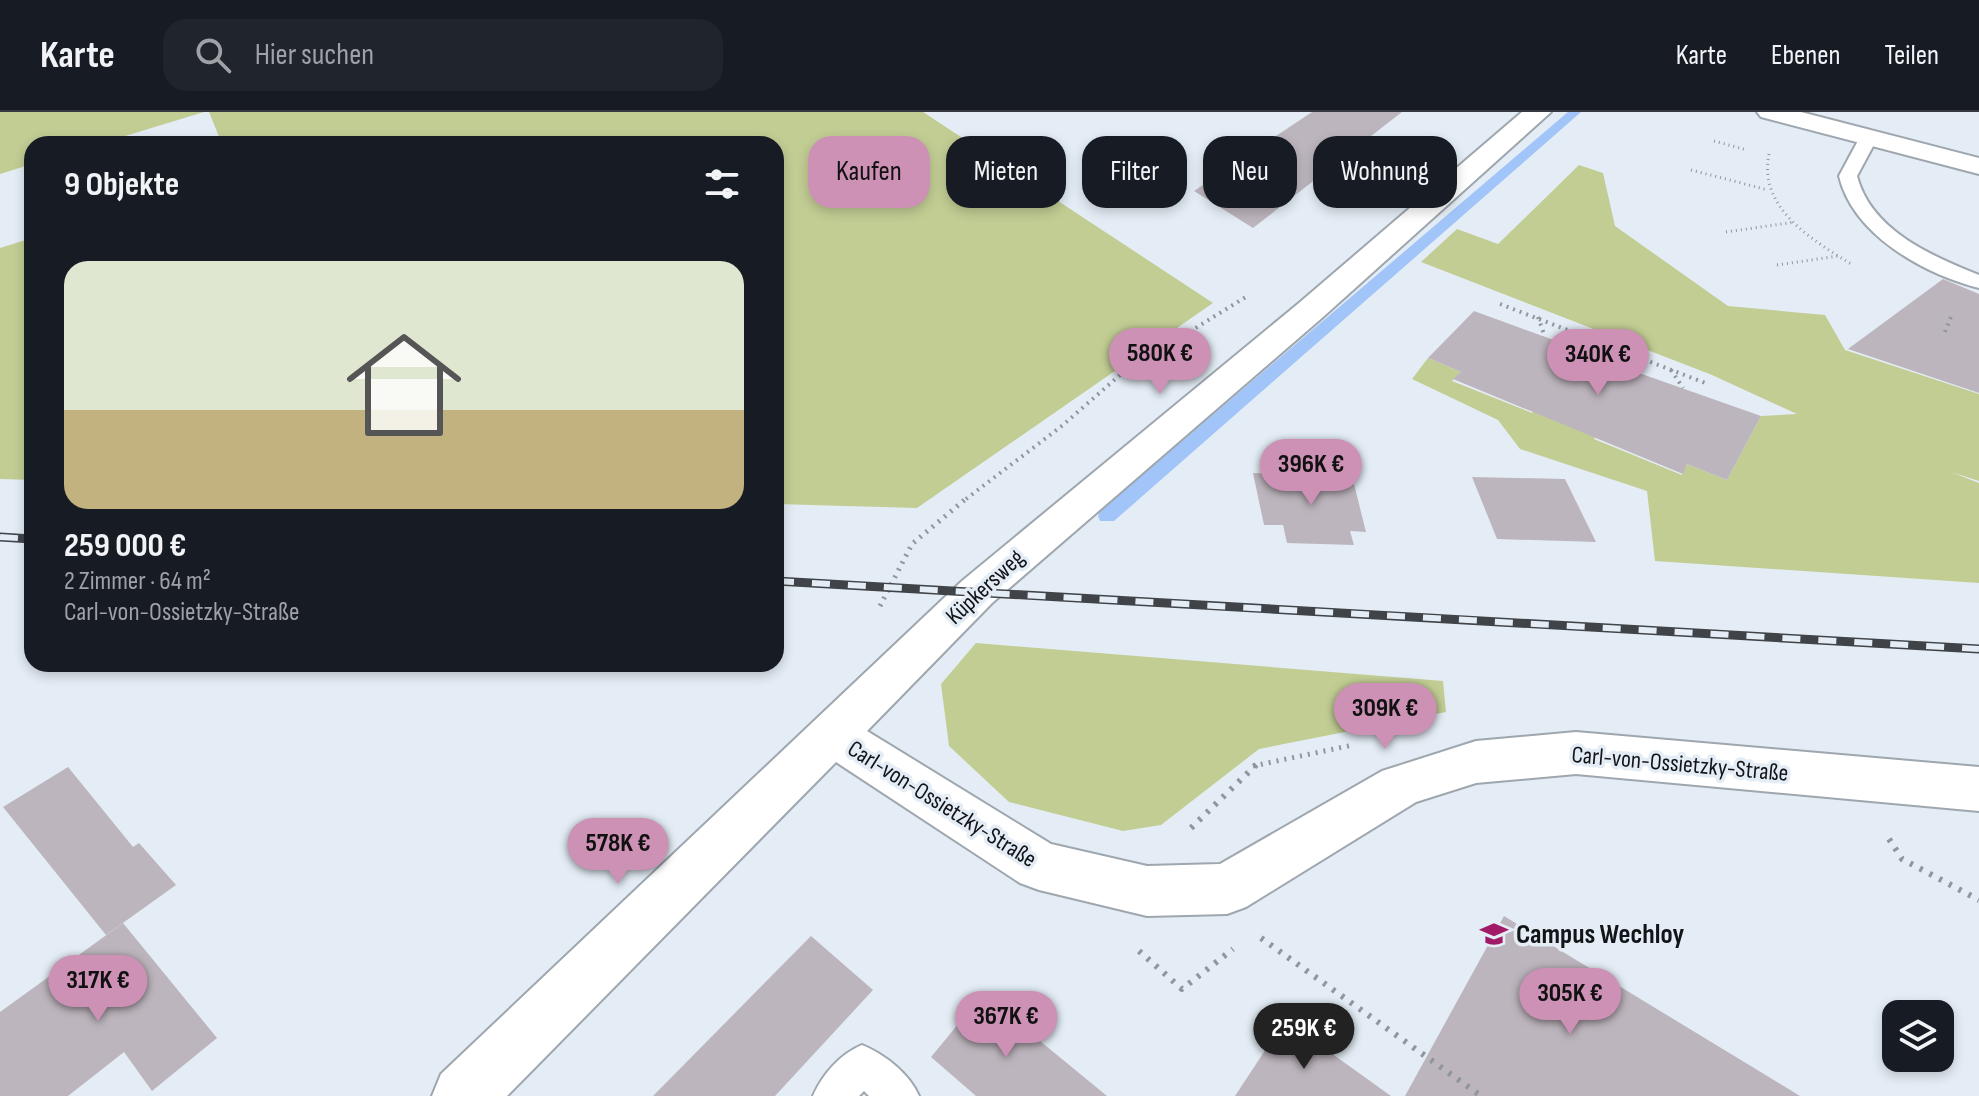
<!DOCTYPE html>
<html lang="de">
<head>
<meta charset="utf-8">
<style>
	:root { --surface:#171b24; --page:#20242c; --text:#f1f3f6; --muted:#9ea1a6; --line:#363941; --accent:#cd91b6 }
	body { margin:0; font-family:"Sofia Sans Condensed",sans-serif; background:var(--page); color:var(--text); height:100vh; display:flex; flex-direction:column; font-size:30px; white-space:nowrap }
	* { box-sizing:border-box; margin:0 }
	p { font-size:26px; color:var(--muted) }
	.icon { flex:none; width:44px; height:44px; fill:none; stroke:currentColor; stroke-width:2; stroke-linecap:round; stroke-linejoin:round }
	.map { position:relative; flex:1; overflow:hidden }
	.side { position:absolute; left:24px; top:24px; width:760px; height:536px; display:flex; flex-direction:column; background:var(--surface); border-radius:24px; box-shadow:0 4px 12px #0003 }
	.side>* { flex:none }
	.banner { position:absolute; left:808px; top:24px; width:760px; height:72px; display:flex; gap:16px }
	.controls { position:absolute; left:1882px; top:888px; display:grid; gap:16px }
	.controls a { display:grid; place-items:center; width:72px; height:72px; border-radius:16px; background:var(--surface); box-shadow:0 4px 12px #0003; font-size:40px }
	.price { position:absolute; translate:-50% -68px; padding:0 18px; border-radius:28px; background:var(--accent); color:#111; font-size:26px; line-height:52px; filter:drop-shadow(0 2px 4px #0008) }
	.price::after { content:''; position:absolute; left:50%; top:48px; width:24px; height:18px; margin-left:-12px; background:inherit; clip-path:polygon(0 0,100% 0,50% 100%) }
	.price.selected { background:#222; color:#fff }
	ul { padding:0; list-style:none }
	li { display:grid; align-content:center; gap:16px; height:424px; padding:0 40px }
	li+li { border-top:2px solid var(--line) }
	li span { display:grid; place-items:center; height:248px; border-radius:24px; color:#555 }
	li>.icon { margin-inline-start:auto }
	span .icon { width:144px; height:144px; fill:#fffc; stroke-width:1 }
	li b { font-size:34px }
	h2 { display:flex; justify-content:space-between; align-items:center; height:96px; padding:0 40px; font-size:34px }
	.pill { padding:0 28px; border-radius:24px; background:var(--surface); box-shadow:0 4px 12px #0003; font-size:28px; line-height:72px }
	.pill.selected { background:var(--accent); color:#111 }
	header { display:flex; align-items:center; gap:48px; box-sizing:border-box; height:112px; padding:0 40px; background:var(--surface); border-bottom:2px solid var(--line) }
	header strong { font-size:38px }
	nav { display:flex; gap:44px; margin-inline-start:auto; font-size:28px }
	.search { width:560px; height:72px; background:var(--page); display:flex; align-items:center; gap:20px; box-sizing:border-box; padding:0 28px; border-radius:24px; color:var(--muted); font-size:30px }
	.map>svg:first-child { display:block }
	.green { fill:#c2cd94 }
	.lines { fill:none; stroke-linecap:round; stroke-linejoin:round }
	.stream { fill:#a1c5f9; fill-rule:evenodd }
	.building { fill:#bdb5bd }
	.service-casing { stroke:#9ea6ae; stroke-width:4 }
	.minor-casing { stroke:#9ea6ae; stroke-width:4 }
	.path-far3 { stroke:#8f969c; stroke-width:3; stroke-dasharray:1 4; stroke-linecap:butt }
	.path-far2 { stroke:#8f969c; stroke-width:4; stroke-dasharray:2 5; stroke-linecap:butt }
	.path-far1 { stroke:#8f969c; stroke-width:5; stroke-dasharray:2 6; stroke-linecap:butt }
	.path { stroke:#8f969c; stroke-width:6; stroke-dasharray:3 8; stroke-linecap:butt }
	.service { fill:#fff; fill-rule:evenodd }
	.minor { fill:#fff; fill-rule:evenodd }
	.rail-casing { stroke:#404449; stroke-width:9 }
	.rail { stroke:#e4edf5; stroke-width:6; stroke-dasharray:18; stroke-linecap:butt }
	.labels { text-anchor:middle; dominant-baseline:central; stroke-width:7; stroke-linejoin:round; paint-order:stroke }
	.street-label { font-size:24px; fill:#121518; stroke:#e4edf5 }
	.near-poi-label { font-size:28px; font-weight:bold; fill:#121518; stroke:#e4edf5; text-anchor:start }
</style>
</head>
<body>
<header>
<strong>Karte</strong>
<div class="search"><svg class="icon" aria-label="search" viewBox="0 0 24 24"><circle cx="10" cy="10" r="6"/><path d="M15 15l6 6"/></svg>Hier suchen</div>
<nav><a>Karte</a><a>Ebenen</a><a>Teilen</a></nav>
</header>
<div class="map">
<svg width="1979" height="984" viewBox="0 0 1979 984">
	<rect width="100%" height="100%" fill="#e4edf5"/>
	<g class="green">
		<polygon points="0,0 204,0 99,32 32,32 32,52 0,62"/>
		<polygon points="209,0 923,0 1213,191 917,396 776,392 776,32 222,32"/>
		<polygon points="1579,53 1603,61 1615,114 1728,194 1825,203 1845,238 1979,282 1979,369 1951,360 1979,371 1979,471 1655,449 1647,379 1520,337 1498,308 1412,267 1428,246 1461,260 1452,269 1532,301 1540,293 1600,317 1594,327 1682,363 1687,352 1727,368 1761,304 1797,302 1712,263 1421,150 1457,117 1498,132"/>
		<polygon points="32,126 32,368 0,367 0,136"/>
		<polygon points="976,531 1443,569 1446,600 1259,637 1161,713 1123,719 1009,690 949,634 941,572"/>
	</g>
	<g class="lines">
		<polygon class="stream" points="1568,0 1581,0 1114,409 1100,409 1098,404 1100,399"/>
	</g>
	<g class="building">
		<polygon points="1312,0 1402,0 1253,116 1194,79"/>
		<polygon points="1943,167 1979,182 1979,281 1848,237"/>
		<polygon points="1474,199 1573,235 1568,236 1761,304 1727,368 1687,352 1683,362 1453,267 1461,260 1428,246"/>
		<polygon points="1253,361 1352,364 1366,420 1350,419 1354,433 1287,431 1283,413 1264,413"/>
		<polygon points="1472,365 1565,367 1596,430 1497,427"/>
		<polygon points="68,655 133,735 139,731 176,773 106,823 3,695"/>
		<polygon points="1504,804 1800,984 1405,984"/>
		<polygon points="123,811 217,926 152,979 124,940 68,984 0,984 0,900"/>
		<polygon points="811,824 873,878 775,984 653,984"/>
		<polygon points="983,882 1107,984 976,984 931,945"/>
		<polygon points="1285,908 1391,984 1235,984"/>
	</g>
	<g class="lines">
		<g class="service-casing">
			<g id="service">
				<path d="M1869,20L1878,25L1857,64C1871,118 1931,144 1979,163V176C1924,162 1853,123 1839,64L1860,25Z"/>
				<path d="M862,933C884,942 909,961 919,984H869L864,979L859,984H813C822,963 840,942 862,933Z"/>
			</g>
		</g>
		<g class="minor-casing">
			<g id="minor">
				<polygon points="1522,0 1551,0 1323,205 992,491 867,619 1051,732 1147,754 1220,752 1382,659 1476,629 1576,620 1979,655 1979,699 1576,662 1476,671 1416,690 1246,795 1227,802 1147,804 1039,778 1020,771 836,650 507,984 432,984 441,962 962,469 1299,191"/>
				<polygon points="1757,0 1801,0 1979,46 1979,62 1761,5"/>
			</g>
		</g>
		<g class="path-far3">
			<polyline points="1714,29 1747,38"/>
			<path d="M1769,42C1758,96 1811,127 1851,152"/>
			<polyline points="1691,58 1768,78"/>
			<polyline points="1726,120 1795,110"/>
			<polyline points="1777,153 1838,144"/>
		</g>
		<g class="path-far2">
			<polyline points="1500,192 1708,272"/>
			<polyline points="1538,205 1545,225"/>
			<polyline points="1945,220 1952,202"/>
			<polyline points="1671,258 1683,276"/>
			<polyline points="966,387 1063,313 1121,262 1249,183"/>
		</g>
		<g class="path-far1">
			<polyline points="880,494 912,432 968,385"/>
			<polyline points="1253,654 1353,633"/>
		</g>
		<g class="path">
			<polyline points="1191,716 1257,652"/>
			<polyline points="1889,727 1902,747 1979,788"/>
			<polyline points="1261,826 1481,984"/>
			<polyline points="1139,839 1182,877 1233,837"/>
		</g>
		<use href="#service" class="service"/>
		<use href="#minor" class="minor"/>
		<g class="rail-casing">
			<g id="rail">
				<polyline points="0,425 32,427"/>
				<polyline points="776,469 1979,537"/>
			</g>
		</g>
		<use href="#rail" class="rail"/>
	</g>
	<defs>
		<g id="university-bare" transform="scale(2.16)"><path d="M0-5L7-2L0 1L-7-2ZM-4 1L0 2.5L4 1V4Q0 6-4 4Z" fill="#a11a68" stroke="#e4edf5" stroke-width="2.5" paint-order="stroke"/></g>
	</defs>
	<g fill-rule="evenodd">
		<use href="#university-bare" x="1494" y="822"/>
	</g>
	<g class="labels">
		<g class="street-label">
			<text transform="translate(985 475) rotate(-43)">Küpkersweg</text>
			<text transform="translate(1680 652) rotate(5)">Carl-von-Ossietzky-Straße</text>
			<text transform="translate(942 692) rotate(32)">Carl-von-Ossietzky-Straße</text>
		</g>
		<g class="near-poi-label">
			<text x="1516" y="822">Campus Wechloy</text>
		</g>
	</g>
</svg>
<div class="controls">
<a><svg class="icon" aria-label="layers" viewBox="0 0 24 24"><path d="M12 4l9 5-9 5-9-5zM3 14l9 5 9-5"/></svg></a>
</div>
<b class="price" style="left:1160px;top:284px">580K €</b>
<b class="price" style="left:1598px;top:285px">340K €</b>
<b class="price" style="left:1311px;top:395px">396K €</b>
<b class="price" style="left:1385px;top:639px">309K €</b>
<b class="price" style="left:618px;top:774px">578K €</b>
<b class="price" style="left:98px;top:911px">317K €</b>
<b class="price" style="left:1570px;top:924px">305K €</b>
<b class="price" style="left:1006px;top:947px">367K €</b>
<b class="price selected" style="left:1304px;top:959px">259K €</b>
<div class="banner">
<a class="pill selected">Kaufen</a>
<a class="pill">Mieten</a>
<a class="pill">Filter</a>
<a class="pill">Neu</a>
<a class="pill">Wohnung</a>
</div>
<section class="side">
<h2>9 Objekte<svg class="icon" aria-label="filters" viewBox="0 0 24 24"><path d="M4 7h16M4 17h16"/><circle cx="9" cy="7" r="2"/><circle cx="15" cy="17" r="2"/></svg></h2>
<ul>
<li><span style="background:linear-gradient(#dfe7d0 60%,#c2b280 0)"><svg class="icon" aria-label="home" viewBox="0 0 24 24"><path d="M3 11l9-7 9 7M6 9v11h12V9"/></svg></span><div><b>259 000 €</b><p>2 Zimmer · 64 m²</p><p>Carl-von-Ossietzky-Straße</p></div></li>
</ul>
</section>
</div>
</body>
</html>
